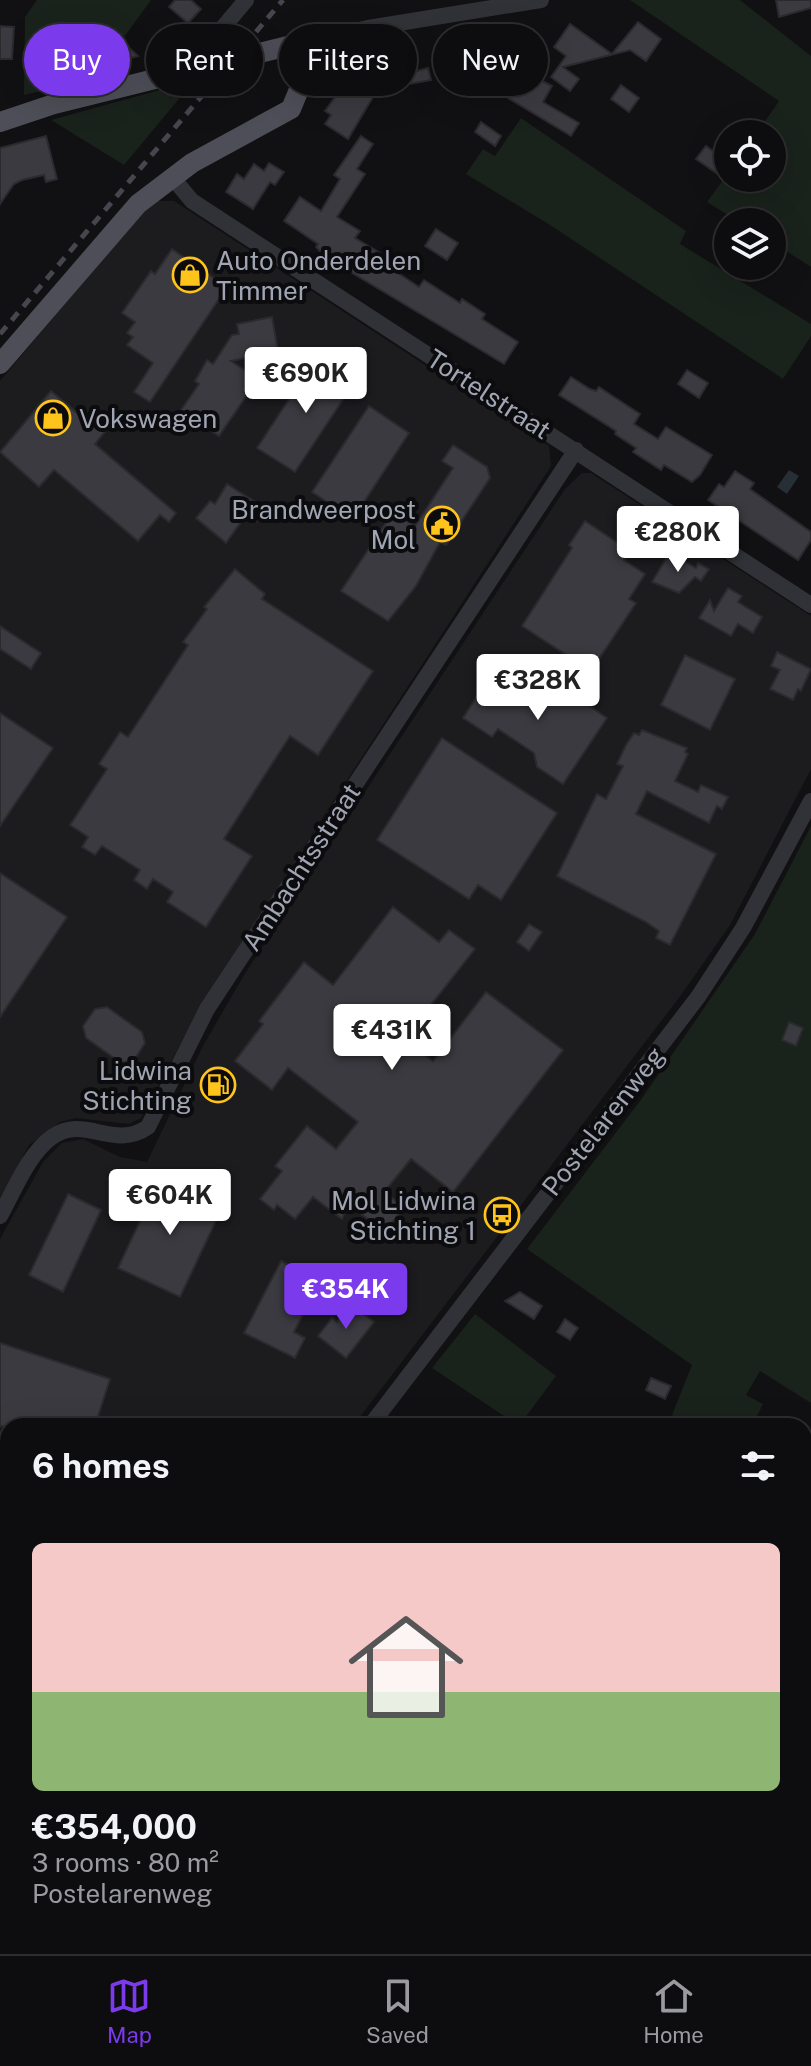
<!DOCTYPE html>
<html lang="en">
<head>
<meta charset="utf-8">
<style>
	:root { --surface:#0d0c0e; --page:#161517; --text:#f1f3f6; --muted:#9a9b9e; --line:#2d2c2e; --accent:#7c3aed }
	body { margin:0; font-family:"Public Sans",sans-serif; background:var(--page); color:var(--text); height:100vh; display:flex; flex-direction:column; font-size:30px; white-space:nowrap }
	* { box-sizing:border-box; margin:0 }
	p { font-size:26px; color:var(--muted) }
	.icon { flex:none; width:44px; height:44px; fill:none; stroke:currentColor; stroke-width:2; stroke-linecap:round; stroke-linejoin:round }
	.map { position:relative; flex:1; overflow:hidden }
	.sheet { position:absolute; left:0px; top:1418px; width:812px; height:536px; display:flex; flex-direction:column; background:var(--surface); border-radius:24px 24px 0 0; box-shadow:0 8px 32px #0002,0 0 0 2px var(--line) }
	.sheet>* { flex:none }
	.top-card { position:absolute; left:24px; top:24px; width:764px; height:72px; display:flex; gap:16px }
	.buttons { position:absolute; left:714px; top:120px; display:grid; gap:16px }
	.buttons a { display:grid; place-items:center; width:72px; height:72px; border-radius:50%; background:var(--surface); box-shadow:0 8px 32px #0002,0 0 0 2px var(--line); font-size:40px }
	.price { position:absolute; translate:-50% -68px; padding:0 18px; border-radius:8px; background:#fff; color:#222; font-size:26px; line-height:52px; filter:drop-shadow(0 2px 4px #0008) }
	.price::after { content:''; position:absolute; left:50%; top:48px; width:24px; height:18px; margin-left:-12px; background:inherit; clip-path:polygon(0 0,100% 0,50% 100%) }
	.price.selected { background:var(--accent); color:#fff }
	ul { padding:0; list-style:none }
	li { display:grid; align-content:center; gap:16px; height:424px; padding:0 32px }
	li+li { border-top:2px solid var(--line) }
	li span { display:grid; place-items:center; height:248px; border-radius:12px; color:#555 }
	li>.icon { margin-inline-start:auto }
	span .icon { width:144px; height:144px; fill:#fffc; stroke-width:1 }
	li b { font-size:34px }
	h2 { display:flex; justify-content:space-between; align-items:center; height:96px; padding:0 32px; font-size:34px }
	.chip { padding:0 28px; border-radius:36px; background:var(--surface); box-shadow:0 8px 32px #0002,0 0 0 2px var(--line); font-size:28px; line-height:72px }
	.chip.selected { background:var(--accent); color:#fff }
	.menu { display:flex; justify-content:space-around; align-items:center; height:112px; border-top:2px solid var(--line); background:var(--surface); font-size:22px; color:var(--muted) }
	.menu a { display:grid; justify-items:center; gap:4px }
	.menu .selected { color:var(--accent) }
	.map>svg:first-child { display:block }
	.built { fill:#1c1c1f }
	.green { fill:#1a221c }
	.water { fill:#262e36 }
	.building { fill:#3a3a40; stroke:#2b2a2e; stroke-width:2 }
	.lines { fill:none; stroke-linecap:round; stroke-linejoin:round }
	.minor { stroke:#313237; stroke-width:16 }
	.major { stroke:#4d4e57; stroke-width:20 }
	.rail { stroke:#46474e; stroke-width:5; stroke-dasharray:10 8; stroke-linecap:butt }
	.labels { text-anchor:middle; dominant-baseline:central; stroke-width:8; stroke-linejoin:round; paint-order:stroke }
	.poi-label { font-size:26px; fill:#a0a5b4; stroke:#0c0b0d; text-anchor:end }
	.street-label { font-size:26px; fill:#a0a5b4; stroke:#0c0b0d }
</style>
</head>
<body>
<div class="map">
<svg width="811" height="1954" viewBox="0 0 811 1954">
	<rect width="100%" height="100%" fill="#111012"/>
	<g class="built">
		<polygon points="157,201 174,201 549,446 551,466 201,1005 141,1118 129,1124 76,1118 60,1122 29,1145 0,1199 0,381 144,210"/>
		<polygon points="582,473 591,473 811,616 811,769 730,925 681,995 353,1426 8,1426 8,1718 0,1716 0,1239 43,1162 62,1143 83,1139 120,1157 147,1162 203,1046 244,975 565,489"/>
	</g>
	<g class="green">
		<polygon points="37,0 151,0 94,78 24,95 25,17"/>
		<polygon points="630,0 740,0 811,56 811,267 772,242 772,222 739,222 707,202 728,173 728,178 772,178 772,134 756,134 779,101"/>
		<polygon points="185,83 183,94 124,165 51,120"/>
		<polygon points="521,118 686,231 680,244 811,324 811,336 783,379 550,225 466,174 483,149 495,156"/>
		<polygon points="811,826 811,1403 760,1371 746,1395 763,1404 752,1426 693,1426 672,1415 692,1365 527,1249 640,1101 755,934"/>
		<polygon points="475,1314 556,1376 519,1426 432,1368"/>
		<polygon points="811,1524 811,1896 804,1892 804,1531"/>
	</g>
	<polygon class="water" points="789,470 799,476 787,494 777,487"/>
	<g class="building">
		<polygon points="175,0 191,0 201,9 188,23 169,7"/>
		<polygon points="776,0 811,0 811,8 779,17"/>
		<polygon points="638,22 661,39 646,61 630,50 563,67 579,79 570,91 551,77 566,56 554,47 570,24 612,54"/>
		<polygon points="0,26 14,27 12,59 0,59"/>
		<polygon points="508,37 516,71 499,74 498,68 462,76 456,42"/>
		<polygon points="125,44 138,56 111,63"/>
		<polygon points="414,54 417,71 428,68 431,80 398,86 392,58"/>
		<polygon points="357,67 374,79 369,85 377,90 348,139 325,124 331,115 325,111"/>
		<polygon points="523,71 552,86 543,102 579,123 571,136 508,98"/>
		<polygon points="621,85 639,98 629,112 611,99"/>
		<polygon points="481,122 501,136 495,146 475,132"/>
		<polygon points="46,136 57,179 46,182 44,175 22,180 14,184 0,204 0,148"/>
		<polygon points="361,136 373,144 357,169 365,174 337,217 360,231 355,238 402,266 398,273 419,287 424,280 460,303 462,299 485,314 482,319 518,342 504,364 324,256 316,247 318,244 284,221 300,197 321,211 340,179 334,175"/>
		<polygon points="706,146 728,162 722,177 696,159"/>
		<polygon points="269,163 284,172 275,185 270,182 253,209 226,192 237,174 244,179 254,164 264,171"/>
		<polygon points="436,229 458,243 447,260 425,246"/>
		<polygon points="172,249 227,287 150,402 134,392 153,363 127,345 133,337 127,333 135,322 122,313 151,271 155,274"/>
		<polygon points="272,317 278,351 231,361 258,379 219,436 181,410 199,384 195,381 207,360 213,364 232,335 239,334 237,324"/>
		<polygon points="316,358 354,383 295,472 257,448"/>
		<polygon points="687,370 708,383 699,398 678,384"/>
		<polygon points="571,377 590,389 596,391 599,387 640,414 634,424 658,439 666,427 712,455 700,475 692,482 664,465 661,470 633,452 636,448 615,434 616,431 559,395"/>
		<polygon points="51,391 89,423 94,416 108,428 95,444 176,513 169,522 160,515 138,541 54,470 39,487 0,452"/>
		<polygon points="369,406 409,433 353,519 312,492"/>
		<polygon points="453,445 487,467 490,478 446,545 440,542 416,586 388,621 341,591 393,512 415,526 453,468 442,461"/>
		<polygon points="735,471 754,483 750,489 811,532 811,540 798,560 708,500 719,484 724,487"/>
		<polygon points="227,484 265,508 256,522 246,515 226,543 196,518 210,501 215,504"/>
		<polygon points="585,521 630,551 624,560 645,574 629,599 636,603 591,671 522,626 572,548 569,545"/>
		<polygon points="670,552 696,568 698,563 709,569 701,581 695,577 679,593 652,582"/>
		<polygon points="235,569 265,594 262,599 373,671 318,755 290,736 261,781 224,839 252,856 206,927 167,902 173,892 153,879 147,889 134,880 140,870 102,846 95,855 82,847 88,837 70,825 107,769 99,764 120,732 128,737 188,645 183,642 207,609 204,607"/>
		<polygon points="728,588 742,596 738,602 762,617 753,633 738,624 731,636 699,618 710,600 714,611"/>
		<polygon points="0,626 41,653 31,669 0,649"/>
		<polygon points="777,652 811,669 801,691 798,689 793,700 770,689 780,670 771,666"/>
		<polygon points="685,655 735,679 710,730 661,705"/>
		<polygon points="494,670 539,700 552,681 607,718 563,784 537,767 534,753 498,729 492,737 463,718"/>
		<polygon points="0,713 53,748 0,826"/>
		<polygon points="642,730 687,748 685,752 688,754 675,781 698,792 701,785 728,797 722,809 717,806 709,823 647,791 636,814 716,854 670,945 656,938 659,931 646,922 557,876 597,794 606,799 623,766 617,764 626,745 634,733 639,735"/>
		<polygon points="442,738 557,813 501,900 478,885 469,899 377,840"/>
		<polygon points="0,873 67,917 0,1017"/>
		<polygon points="393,907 439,942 449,930 475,949 404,1039 433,1061 486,992 563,1050 453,1192 411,1159 384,1192 404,1207 385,1232 348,1204 342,1219 313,1197 295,1219 277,1205 274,1210 260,1199 282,1171 275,1166 307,1126 336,1149 358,1122 288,1068 272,1090 235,1061 263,1024 259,1021 304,962 333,985"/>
		<polygon points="529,924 542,932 529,951 517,942"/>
		<polygon points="107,1007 142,1032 145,1043 134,1060 121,1063 86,1038 83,1026 95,1009"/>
		<polygon points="789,1022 803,1028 796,1046 782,1040"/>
		<polygon points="161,1176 223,1206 180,1297 118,1268"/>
		<polygon points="68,1194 101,1210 63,1292 29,1275"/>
		<polygon points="281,1261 320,1281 294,1332 305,1338 295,1358 244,1333"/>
		<polygon points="520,1292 542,1306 534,1319 505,1301"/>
		<polygon points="351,1304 374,1322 346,1358 318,1336 332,1318 337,1322"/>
		<polygon points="565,1319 578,1328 570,1340 557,1332"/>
		<polygon points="0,1343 110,1379 95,1426 0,1426"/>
		<polygon points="651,1378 671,1386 665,1399 646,1390"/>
	</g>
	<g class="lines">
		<g class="minor">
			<polyline points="300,43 368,28 541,0"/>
			<polyline points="197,69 205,49 246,0"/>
			<polyline points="172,177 192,201 811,605"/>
			<path d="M0,1216C14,1191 28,1154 52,1137C85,1114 113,1151 148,1127L207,1009L576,450"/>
			<polyline points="370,1426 698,997 743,928 811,801"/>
			<polyline points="0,1732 8,1734"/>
			<polyline points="589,1946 602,1954"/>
			<polyline points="46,1954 51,1946"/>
		</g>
		<polyline class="major" points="0,122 54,104 300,43 305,75 291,109 192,163 138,204 0,364"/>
		<polyline class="rail" points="0,334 283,0"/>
	</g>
	<defs>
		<g id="shop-ring" transform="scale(1.8)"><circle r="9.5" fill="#0c0b0d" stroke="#ffc41c" stroke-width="1.5"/><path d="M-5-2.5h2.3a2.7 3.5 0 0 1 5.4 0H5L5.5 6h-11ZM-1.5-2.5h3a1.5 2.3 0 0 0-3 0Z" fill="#ffc41c"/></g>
		<g id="civic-ring" transform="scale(1.8)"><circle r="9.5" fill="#0c0b0d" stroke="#ffc41c" stroke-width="1.5"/><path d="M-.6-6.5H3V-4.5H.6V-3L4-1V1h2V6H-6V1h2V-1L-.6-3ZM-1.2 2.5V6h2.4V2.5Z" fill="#ffc41c"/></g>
		<g id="fuel-ring" transform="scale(1.8)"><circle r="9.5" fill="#0c0b0d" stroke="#ffc41c" stroke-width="1.5"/><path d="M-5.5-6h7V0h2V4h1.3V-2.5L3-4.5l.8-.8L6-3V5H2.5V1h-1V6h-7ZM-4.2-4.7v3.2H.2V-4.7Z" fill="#ffc41c"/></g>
		<g id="bus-ring" transform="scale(1.8)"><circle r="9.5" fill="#0c0b0d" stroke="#ffc41c" stroke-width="1.5"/><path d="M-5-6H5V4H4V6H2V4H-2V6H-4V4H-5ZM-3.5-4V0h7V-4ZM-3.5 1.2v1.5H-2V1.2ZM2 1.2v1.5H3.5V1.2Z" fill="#ffc41c"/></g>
	</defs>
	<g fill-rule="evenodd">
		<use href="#shop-ring" x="190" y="275"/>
		<use href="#shop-ring" x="53" y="418"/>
		<use href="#civic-ring" x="442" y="524"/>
		<use href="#fuel-ring" x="218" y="1085"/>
		<use href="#bus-ring" x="502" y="1215"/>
	</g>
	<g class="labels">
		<g class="poi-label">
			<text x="216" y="260" text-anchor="start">Auto Onderdelen<tspan x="216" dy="30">Timmer</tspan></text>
			<text x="79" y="418" text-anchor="start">Vokswagen</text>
			<text x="416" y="509">Brandweerpost<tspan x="416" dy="30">Mol</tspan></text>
			<text x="192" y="1070">Lidwina<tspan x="192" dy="30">Stichting</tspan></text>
			<text x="476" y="1200">Mol Lidwina<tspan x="476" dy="30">Stichting 1</tspan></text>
		</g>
		<g class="street-label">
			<text transform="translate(489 394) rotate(33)">Tortelstraat</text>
			<text transform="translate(301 867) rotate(-57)">Ambachtsstraat</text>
			<text transform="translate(603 1121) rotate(-52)">Postelarenweg</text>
		</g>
	</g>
</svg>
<div class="buttons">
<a><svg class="icon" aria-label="locate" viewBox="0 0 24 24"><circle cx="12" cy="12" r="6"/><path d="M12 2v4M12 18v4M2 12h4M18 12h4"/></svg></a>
<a><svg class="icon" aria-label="layers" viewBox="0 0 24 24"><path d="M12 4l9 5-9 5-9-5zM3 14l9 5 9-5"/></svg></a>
</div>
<b class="price" style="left:306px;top:415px">€690K</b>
<b class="price" style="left:678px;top:574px">€280K</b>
<b class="price" style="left:538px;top:722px">€328K</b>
<b class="price" style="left:392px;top:1072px">€431K</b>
<b class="price" style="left:170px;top:1237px">€604K</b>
<b class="price selected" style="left:346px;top:1331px">€354K</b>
<div class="top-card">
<a class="chip selected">Buy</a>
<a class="chip">Rent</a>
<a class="chip">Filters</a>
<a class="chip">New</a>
</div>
<section class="sheet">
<h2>6 homes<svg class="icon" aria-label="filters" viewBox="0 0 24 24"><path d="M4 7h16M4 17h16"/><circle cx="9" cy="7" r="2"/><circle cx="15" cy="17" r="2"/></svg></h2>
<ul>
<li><span style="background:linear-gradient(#f6c9c9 60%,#8fb573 0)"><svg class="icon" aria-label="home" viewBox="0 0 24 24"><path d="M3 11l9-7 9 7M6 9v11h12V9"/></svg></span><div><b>€354,000</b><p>3 rooms · 80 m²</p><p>Postelarenweg</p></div></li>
</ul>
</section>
</div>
<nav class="menu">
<a class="selected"><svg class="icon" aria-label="map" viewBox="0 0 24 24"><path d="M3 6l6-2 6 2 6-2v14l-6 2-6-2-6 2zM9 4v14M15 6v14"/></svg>Map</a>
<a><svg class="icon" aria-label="saved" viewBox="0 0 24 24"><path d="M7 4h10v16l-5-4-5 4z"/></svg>Saved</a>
<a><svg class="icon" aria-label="home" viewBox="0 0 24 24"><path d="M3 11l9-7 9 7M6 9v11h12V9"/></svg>Home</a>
</nav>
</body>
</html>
